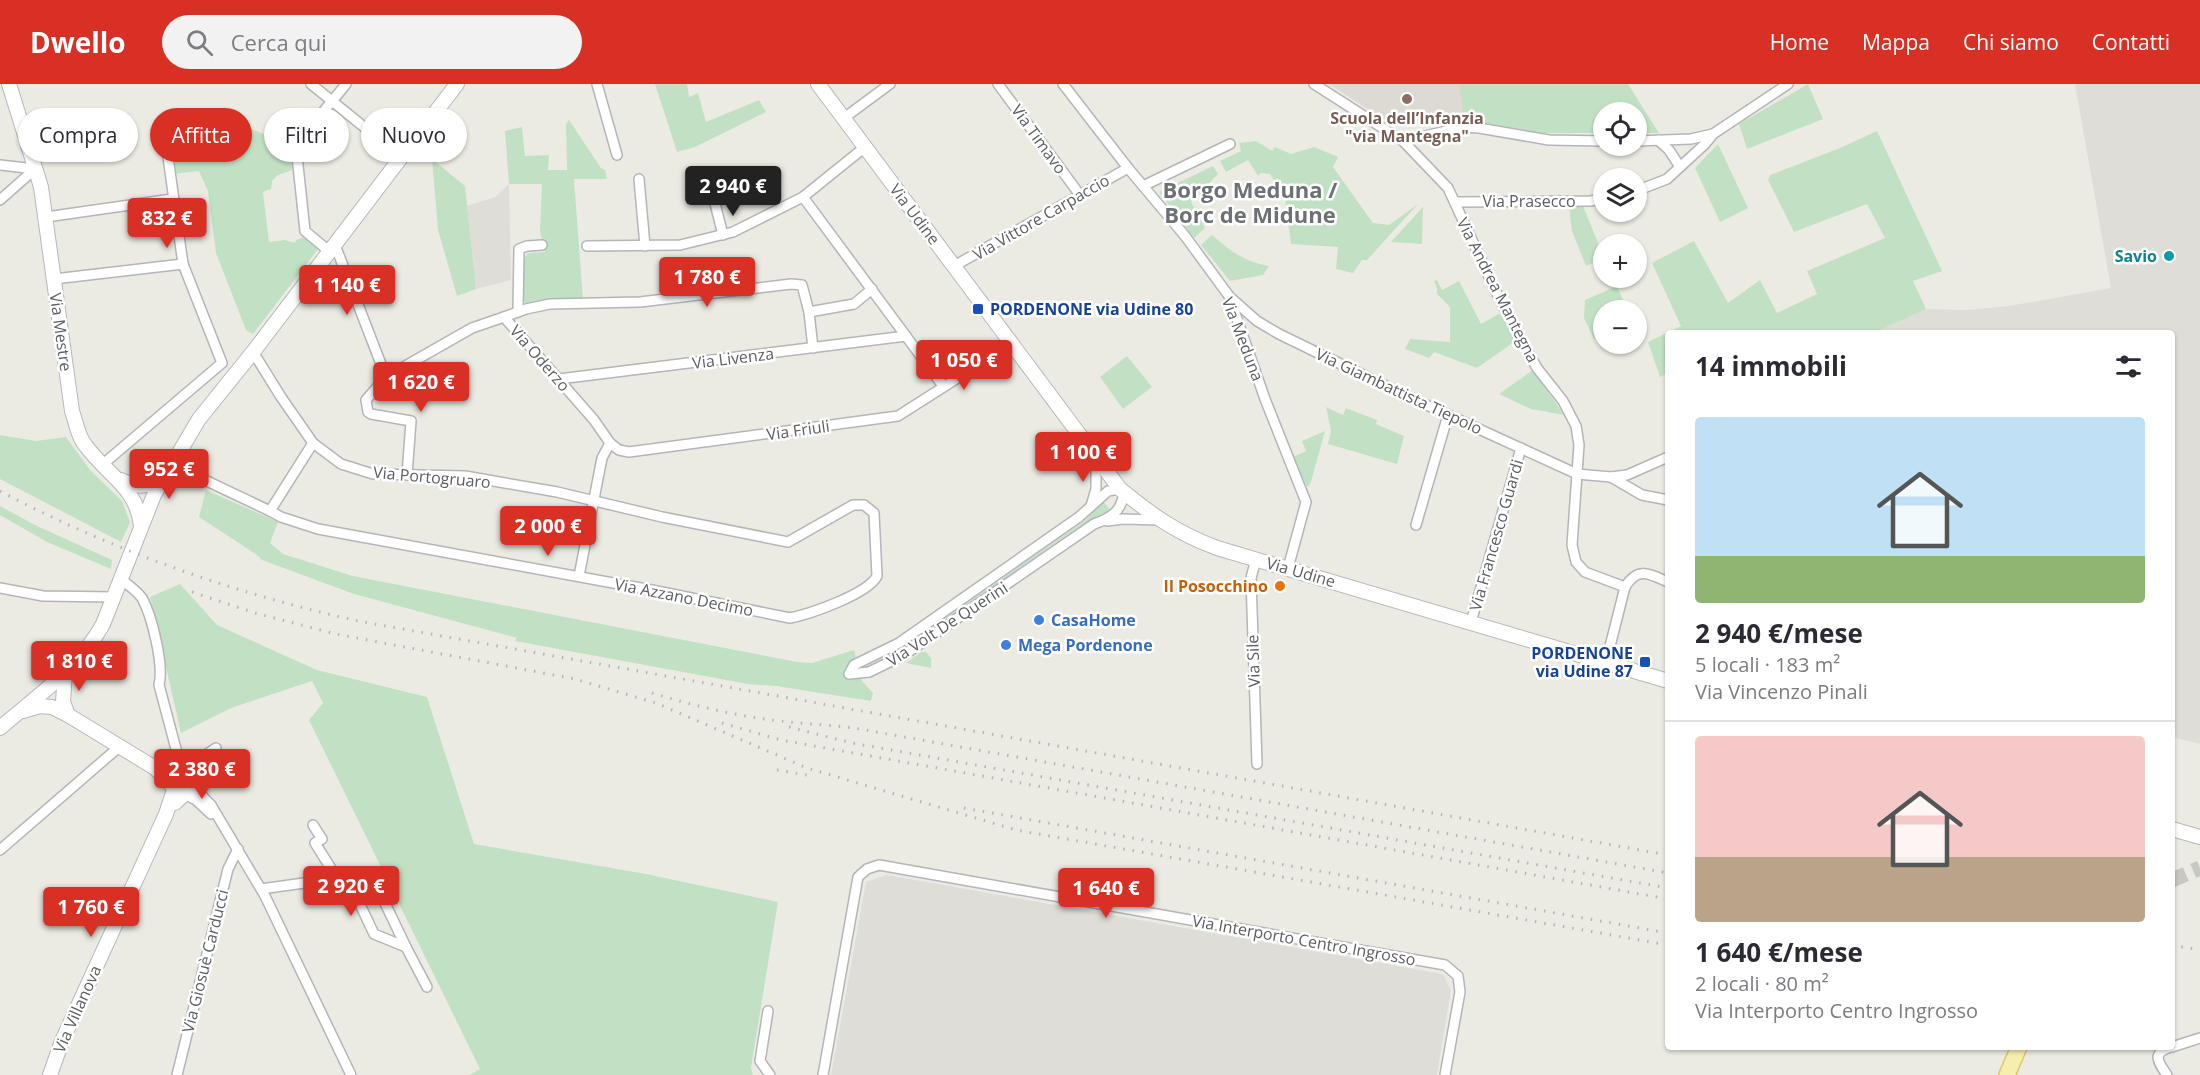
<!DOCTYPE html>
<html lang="it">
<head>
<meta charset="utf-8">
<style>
	:root { --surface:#fff; --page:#f2f2f3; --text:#2b2b33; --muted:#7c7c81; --line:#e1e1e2; --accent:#d93025 }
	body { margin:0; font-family:"Open Sans",sans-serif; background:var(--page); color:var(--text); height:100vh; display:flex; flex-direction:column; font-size:22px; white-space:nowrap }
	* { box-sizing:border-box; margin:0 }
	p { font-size:20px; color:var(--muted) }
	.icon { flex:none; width:33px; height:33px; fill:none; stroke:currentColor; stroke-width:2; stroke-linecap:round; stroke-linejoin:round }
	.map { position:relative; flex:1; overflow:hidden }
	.details { position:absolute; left:1665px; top:246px; width:510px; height:720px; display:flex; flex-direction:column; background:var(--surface); border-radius:6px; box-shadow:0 2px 4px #0004 }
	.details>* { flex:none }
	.banner { position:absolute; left:18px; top:24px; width:570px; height:54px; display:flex; gap:12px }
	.tools { position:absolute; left:1593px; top:18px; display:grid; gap:12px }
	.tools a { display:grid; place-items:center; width:54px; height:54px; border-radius:50%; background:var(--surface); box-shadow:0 2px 4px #0004; font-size:30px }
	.price { position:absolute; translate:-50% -51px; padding:0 14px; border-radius:6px; background:var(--accent); color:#fff; font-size:20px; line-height:39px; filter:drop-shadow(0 2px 3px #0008) }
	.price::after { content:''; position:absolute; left:50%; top:36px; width:18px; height:14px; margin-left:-9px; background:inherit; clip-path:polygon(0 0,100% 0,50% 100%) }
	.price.selected { background:#222; color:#fff }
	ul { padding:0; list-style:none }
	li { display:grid; align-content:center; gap:12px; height:318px; padding:0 30px }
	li+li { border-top:2px solid var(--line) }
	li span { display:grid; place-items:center; height:186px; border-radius:6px; color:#555 }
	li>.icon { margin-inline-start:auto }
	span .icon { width:108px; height:108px; fill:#fffc; stroke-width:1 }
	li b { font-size:26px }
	h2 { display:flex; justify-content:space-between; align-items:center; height:72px; padding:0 30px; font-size:26px }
	.tag { padding:0 21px; border-radius:27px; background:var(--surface); box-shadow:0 2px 4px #0004; font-size:21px; line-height:54px }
	.tag.selected { background:var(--accent); color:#fff }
	header { display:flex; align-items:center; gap:36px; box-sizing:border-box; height:84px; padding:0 30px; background:var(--accent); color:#fff }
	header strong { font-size:28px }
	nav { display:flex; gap:33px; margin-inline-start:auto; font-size:21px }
	.search { width:420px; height:54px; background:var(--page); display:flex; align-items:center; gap:15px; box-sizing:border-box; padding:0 21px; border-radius:33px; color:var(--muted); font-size:22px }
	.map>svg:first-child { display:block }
	.industrial { fill:#deddd8 }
	.education { fill:#dcdad2 }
	.green { fill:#c2e1c4 }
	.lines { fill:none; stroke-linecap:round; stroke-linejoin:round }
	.primary-tunnel { stroke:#c8c8c3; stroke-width:15; stroke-dasharray:15 8; stroke-linecap:butt }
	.street-casing { stroke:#b4b5b9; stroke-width:12 }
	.secondary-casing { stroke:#b5b7bc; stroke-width:16 }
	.primary-casing { stroke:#e1c667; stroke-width:18 }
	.street { stroke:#fff; stroke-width:9 }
	.secondary { stroke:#fff; stroke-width:14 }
	.primary { stroke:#f6eeaf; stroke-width:15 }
	.rail { stroke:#b3b4b4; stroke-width:3; stroke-dasharray:1.5 8; stroke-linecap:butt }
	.education-dot { fill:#8d6e63; stroke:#fff; stroke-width:2 }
	.culture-dot { fill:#0f9aa8; stroke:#fff; stroke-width:2 }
	.transit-dot { fill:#1a4fb4; stroke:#fff; stroke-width:2 }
	.food-dot { fill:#e8710a; stroke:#fff; stroke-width:2 }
	.shop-dot { fill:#3f7fe0; stroke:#fff; stroke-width:2 }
	.labels { text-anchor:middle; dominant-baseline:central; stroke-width:5; stroke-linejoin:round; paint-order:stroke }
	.education-label { font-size:16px; font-weight:bold; fill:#785e54; stroke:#fff }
	.street-label { font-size:16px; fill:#5b5e62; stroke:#fff }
	.culture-label { font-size:16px; font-weight:bold; fill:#0d838f; stroke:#fff; text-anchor:end }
	.transit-label { font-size:16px; font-weight:bold; fill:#164399; stroke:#fff; text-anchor:start }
	.food-label { font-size:16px; font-weight:bold; fill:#c56008; stroke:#fff; text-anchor:end }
	.shop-label { font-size:16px; font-weight:bold; fill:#366cbe; stroke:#fff; text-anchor:start }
	.district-label { font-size:22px; font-weight:bold; fill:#6d7074; stroke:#fff }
</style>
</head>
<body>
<header>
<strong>Dwello</strong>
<div class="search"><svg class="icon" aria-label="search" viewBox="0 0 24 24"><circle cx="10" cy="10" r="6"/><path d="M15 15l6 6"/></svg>Cerca qui</div>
<nav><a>Home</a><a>Mappa</a><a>Chi siamo</a><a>Contatti</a></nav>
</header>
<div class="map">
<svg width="2200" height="991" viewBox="0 0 2200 991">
	<rect width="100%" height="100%" fill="#ecebe3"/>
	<g class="industrial">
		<polygon points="2075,0 2200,0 2200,660 2172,653 2172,249 1874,249 1926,225 1968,226 2009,222 2111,204"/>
		<polygon points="509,100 511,196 476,205 467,122 495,113"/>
		<polygon points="887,791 1443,890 1451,906 1437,991 831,991 866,798"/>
	</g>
	<polygon class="education" points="1329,0 1459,0 1465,31 1395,37 1390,35 1384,36"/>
	<g class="green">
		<polygon points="655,0 687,0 689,13 698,9 706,38 759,16 766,28 695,63 677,68"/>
		<polygon points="1459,0 1628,0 1659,49 1637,49 1636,28 1604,28 1603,49 1539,49 1464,35"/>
		<polygon points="1808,0 1823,35 1747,65 1739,40"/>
		<path d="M181,33C220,33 260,43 292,67V86L278,91L272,97L271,105L263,108L269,158L285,156L295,159L296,156L304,153L318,165L253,250L246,246L216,169L208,107L199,87L173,90L175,85L174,73L183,66L171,59L169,54L176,53L174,36L164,37V35Z"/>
		<polygon points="569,36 601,84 605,86 607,95 574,95 583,216 526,220 523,215 524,175 528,169 545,168 540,147 542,100 509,100 505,47 522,43 525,72 549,71 548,86 567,86 566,40"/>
		<polygon points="1877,47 1942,187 1913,197 1926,225 1874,249 1668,249 1668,289 1660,293 1648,258 1681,242 1652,179 1694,157 1728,219 1760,196 1777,229 1817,210 1807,187 1885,154 1867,120 1794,148 1768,96 1770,91 1840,64"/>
		<polygon points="1256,57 1272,67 1275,63 1291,70 1314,63 1338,73 1333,83 1373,139 1389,141 1418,120 1367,176 1362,176 1353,189 1336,185 1338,163 1291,160 1285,113 1270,90 1261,89 1258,92 1248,76 1226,88 1220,77 1241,67 1239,59"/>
		<polygon points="1718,60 1748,124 1720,138 1695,84"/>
		<polygon points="432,75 465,102 476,205 457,212 438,146"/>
		<polygon points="1213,82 1218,90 1191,118 1205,144 1194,154 1159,108"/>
		<polygon points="1583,122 1603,171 1603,175 1586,182 1572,147 1569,123"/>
		<polygon points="1423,123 1422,160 1391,158"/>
		<path d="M1212,151C1230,167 1245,178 1269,182L1263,191L1230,197L1201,161Z"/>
		<polygon points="1437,196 1442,206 1459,197 1481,240 1502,228 1517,256 1477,284 1434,268 1429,274 1405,265 1410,255 1450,258 1450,223 1437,210 1437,205 1434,197"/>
		<polygon points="1617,202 1627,226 1604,226 1603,251 1594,255 1584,234 1585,216"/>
		<polygon points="1127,272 1152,303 1123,325 1100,293"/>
		<polygon points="1533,286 1564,331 1531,325 1499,310"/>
		<polygon points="1326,323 1343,331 1346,324 1377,336 1376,340 1404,352 1397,380 1328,360 1331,346"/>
		<polygon points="1325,347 1310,401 1307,403 1293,373 1306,367 1302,357"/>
		<polygon points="0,351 36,357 66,353 90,386 122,417 130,438 121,458 0,395"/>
		<polygon points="206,406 278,438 270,459 283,470 353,492 797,578 812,579 854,566 862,597 873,609 871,617 776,602 748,600 515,557 517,554 354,510 262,476 257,471 199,433"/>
		<polygon points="1103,417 1112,428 1097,433 1083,440 943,537 942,536 1085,437"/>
		<polygon points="0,422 35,441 112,476 111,485 47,458 0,431"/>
		<polygon points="180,500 217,541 317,586 427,613 474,760 646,790 778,818 751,984 753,991 469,991 480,985 309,636 323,619 312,597 231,624 181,649 150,513"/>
		<polygon points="921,568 926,568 931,574 931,584 906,579"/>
	</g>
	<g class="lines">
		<polyline class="primary-tunnel" points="2172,796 2200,784"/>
		<g class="street-casing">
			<g id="street">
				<polyline points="311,0 401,73"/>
				<polyline points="597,0 617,71"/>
				<polyline points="998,0 1080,111"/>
				<polyline points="1063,0 1128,84 1185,152 1229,212 1265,315 1306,418 1288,484"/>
				<polyline points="1314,0 1403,57 1448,104 1495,206 1524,261 1537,284 1563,317 1576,342 1579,361 1572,461 1576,478 1585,488 1625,503 1606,578"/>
				<polyline points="844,34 890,0"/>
				<polyline points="1658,56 1669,66 1680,83 1705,60 1713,50"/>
				<polyline points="1403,57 1464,43 1479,44 1549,56 1604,57"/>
				<polyline points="1636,57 1691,55 1713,50 1788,0"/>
				<polyline points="0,81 35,85"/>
				<polyline points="639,95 645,162"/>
				<polyline points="709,96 723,151"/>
				<polyline points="1143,102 1230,60"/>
				<polyline points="1636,107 1667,95 1680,83"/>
				<polyline points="803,113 940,298 945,301"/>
				<polyline points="0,116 35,85"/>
				<polyline points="1455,118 1590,117 1604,115"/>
				<polyline points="46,133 172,115"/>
				<polyline points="335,161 386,293"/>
				<polyline points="587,162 680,161 733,148 803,113 865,63"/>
				<path d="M330,168L305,147L297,72C305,45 329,22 346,0"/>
				<polyline points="954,182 1128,84"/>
				<polyline points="54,195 183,180"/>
				<polyline points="1230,213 1257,237 1279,250 1396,307 1577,390 1611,393 1627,391 1668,373"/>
				<polyline points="518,228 519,165 527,162 542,161"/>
				<polyline points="809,228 813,264"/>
				<polyline points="504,233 526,225 550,220 640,218 791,200 802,201 809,228 854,220 872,205"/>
				<path d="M253,268L281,313L313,359L341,380L373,390L465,392L557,408L662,433L788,458L853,421H864L874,429L877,492C868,510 810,530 790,534L657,507L318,445L281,433L270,427L313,359"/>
				<polyline points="559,295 906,252"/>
				<polyline points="171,380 270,427"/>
				<polyline points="102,381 222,279 183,180 163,38"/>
				<polyline points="407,391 411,337 371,330 368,328 366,316 386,293 472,244 504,233 594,336 610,359 619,366 629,368 898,332 1011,260"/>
				<polyline points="1611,393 1642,411 1668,416"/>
				<path d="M1120,405L1108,407L1079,433L899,559L854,581L849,590L869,588L904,571L1094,440C1111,434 1121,428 1124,409"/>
				<polyline points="1091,422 1096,405 1096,374"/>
				<polyline points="1107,437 1123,435 1159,436"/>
				<polyline points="1416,441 1448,331"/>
				<polyline points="1256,475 1251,494 1257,680"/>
				<polyline points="579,492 602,374 610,359"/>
				<path d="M121,495C128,501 137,507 142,514C152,532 164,581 159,601L184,695"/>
				<path d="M1625,503C1638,482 1649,490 1668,498"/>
				<polyline points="0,504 43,512 114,513"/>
				<polyline points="1471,538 1521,364"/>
				<polyline points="180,683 193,679 216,664"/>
				<polyline points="191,701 211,721 265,812 351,991"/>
				<polyline points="184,710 196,716 211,730"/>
				<polyline points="313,741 322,755 315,759 337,794"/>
				<polyline points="0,766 119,663"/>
				<polyline points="347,793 372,792 406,863"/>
				<polyline points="261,805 347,793 374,850 406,863 427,903"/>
				<polyline points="768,927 760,977 770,991"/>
				<polyline points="2172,963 2200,954"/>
				<polyline points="177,991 228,785 238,765"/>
				<polyline points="823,991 858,793 867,785 879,781 1445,881 1458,892 1460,908 1445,991"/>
				<path d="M2167,991C2158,978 2151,969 2171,963"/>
			</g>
		</g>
		<g class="secondary-casing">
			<g id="secondary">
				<path d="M9,0L41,103L72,327C76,338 78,353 86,362C107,391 137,403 141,442"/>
				<path d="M818,0L1120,405C1153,432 1177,449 1217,464L1668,597"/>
				<path d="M121,396C137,404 148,404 163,393"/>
				<polyline points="65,588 63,618 68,631"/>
				<polyline points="23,627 40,622 52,623 68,631 155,684 179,709"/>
				<path d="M0,644C37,612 79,584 103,540L154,411L199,335L253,268L457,0"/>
				<polyline points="175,719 191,704 189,697 177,691"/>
				<polyline points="2172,745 2200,753"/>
				<polyline points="50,991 62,957 166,730 176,700 179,696 184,695"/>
			</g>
		</g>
		<g class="primary-casing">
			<polyline id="primary" points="2007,991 2019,963"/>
		</g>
		<use href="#street" class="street"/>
		<use href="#secondary" class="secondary"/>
		<use href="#primary" class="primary"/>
		<g class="rail">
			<path d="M0,407C113,467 233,509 358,537L1668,771"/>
			<polyline points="192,508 255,529 336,550 575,595 656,619 807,684 1016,746 1668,861"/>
			<path d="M652,609C694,622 737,632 780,637C805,640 830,641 854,644L1668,789"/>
			<polyline points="722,639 781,656 1668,815"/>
			<polyline points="789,643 852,659 1668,804"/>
			<polyline points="777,686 813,692"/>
			<polyline points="964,724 1668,849"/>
			<polyline points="2172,861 2200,866"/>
		</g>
	</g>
	<circle class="education-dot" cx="1407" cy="15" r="6"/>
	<circle class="culture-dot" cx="2169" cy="172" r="6"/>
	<g class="transit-dot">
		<rect x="972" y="219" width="12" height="12" rx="3"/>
		<rect x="1639" y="572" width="12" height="12" rx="3"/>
	</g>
	<circle class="food-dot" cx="1280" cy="502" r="6"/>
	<g class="shop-dot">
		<circle cx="1039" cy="536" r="6"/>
		<circle cx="1006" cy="561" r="6"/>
	</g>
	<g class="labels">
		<g class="education-label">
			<text x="1407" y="34">Scuola dell’Infanzia<tspan x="1407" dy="18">"via Mantegna"</tspan></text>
		</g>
		<g class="street-label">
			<text transform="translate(1039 55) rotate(54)">Via Timavo</text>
			<text x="1529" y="117">Via Prasecco</text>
			<text transform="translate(915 130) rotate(53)">Via Udine</text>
			<text transform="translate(1041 133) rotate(-30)">Via Vittore Carpaccio</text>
			<text transform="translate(1498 206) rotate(63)">Via Andrea Mantegna</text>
			<text transform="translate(61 248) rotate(82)">Via Mestre</text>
			<text transform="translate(1243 255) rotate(69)">Via Meduna</text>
			<text transform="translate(540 274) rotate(49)">Via Oderzo</text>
			<text transform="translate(733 274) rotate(-7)">Via Livenza</text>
			<text transform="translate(1399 307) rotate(25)">Via Giambattista Tiepolo</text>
			<text transform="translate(798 346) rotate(-8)">Via Friuli</text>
			<text transform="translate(432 393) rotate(5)">Via Portogruaro</text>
			<text transform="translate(1496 451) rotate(-74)">Via Francesco Guardi</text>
			<text transform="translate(1301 488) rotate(16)">Via Udine</text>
			<text transform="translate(684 513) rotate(11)">Via Azzano Decimo</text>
			<text transform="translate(947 540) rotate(-33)">Via Volt De Querini</text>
			<text transform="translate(1253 577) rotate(-92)">Via Sile</text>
			<text transform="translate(1304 856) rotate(10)">Via Interporto Centro Ingrosso</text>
			<text transform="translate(205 877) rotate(-76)">Via Giosuè Carducci</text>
			<text transform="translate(77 925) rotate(-66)">Via Villanova</text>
		</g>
		<g class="culture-label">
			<text x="2157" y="172">Savio</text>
		</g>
		<g class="transit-label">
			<text x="990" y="225">PORDENONE via Udine 80</text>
			<text x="1633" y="569" text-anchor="end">PORDENONE<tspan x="1633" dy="18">via Udine 87</tspan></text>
		</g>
		<g class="food-label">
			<text x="1268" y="502">Il Posocchino</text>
		</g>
		<g class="shop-label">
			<text x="1051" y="536">CasaHome</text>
			<text x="1018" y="561">Mega Pordenone</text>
		</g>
		<g class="district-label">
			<text x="1250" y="105">Borgo Meduna /<tspan x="1250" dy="25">Borc de Midune</tspan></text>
		</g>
	</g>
</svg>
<div class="tools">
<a><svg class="icon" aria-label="locate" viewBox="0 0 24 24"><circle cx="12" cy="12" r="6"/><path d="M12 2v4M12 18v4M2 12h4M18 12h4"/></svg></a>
<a><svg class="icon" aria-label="layers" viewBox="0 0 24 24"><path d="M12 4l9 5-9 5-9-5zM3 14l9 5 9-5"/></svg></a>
<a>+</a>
<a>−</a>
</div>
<b class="price selected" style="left:733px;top:133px">2 940 €</b>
<b class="price" style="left:167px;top:165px">832 €</b>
<b class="price" style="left:707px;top:224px">1 780 €</b>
<b class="price" style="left:347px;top:232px">1 140 €</b>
<b class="price" style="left:964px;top:307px">1 050 €</b>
<b class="price" style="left:421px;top:329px">1 620 €</b>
<b class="price" style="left:1083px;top:399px">1 100 €</b>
<b class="price" style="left:169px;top:416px">952 €</b>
<b class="price" style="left:548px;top:473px">2 000 €</b>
<b class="price" style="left:79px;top:608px">1 810 €</b>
<b class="price" style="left:202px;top:716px">2 380 €</b>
<b class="price" style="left:351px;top:833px">2 920 €</b>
<b class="price" style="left:1106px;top:835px">1 640 €</b>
<b class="price" style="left:91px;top:854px">1 760 €</b>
<div class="banner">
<a class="tag">Compra</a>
<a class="tag selected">Affitta</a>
<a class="tag">Filtri</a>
<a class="tag">Nuovo</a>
</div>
<section class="details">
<h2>14 immobili<svg class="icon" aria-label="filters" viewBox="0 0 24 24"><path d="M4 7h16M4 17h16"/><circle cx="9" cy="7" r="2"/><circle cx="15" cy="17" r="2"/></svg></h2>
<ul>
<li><span style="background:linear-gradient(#bfe0f5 75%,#8fb573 0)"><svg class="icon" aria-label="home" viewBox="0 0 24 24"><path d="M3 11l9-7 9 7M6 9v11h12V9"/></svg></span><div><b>2 940 €/mese</b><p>5 locali · 183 m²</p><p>Via Vincenzo Pinali</p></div></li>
<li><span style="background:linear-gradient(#f6c9c9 65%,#b9a48a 0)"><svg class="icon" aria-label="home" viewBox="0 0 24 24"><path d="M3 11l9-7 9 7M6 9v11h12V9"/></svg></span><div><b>1 640 €/mese</b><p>2 locali · 80 m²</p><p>Via Interporto Centro Ingrosso</p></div></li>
</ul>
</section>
</div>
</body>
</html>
